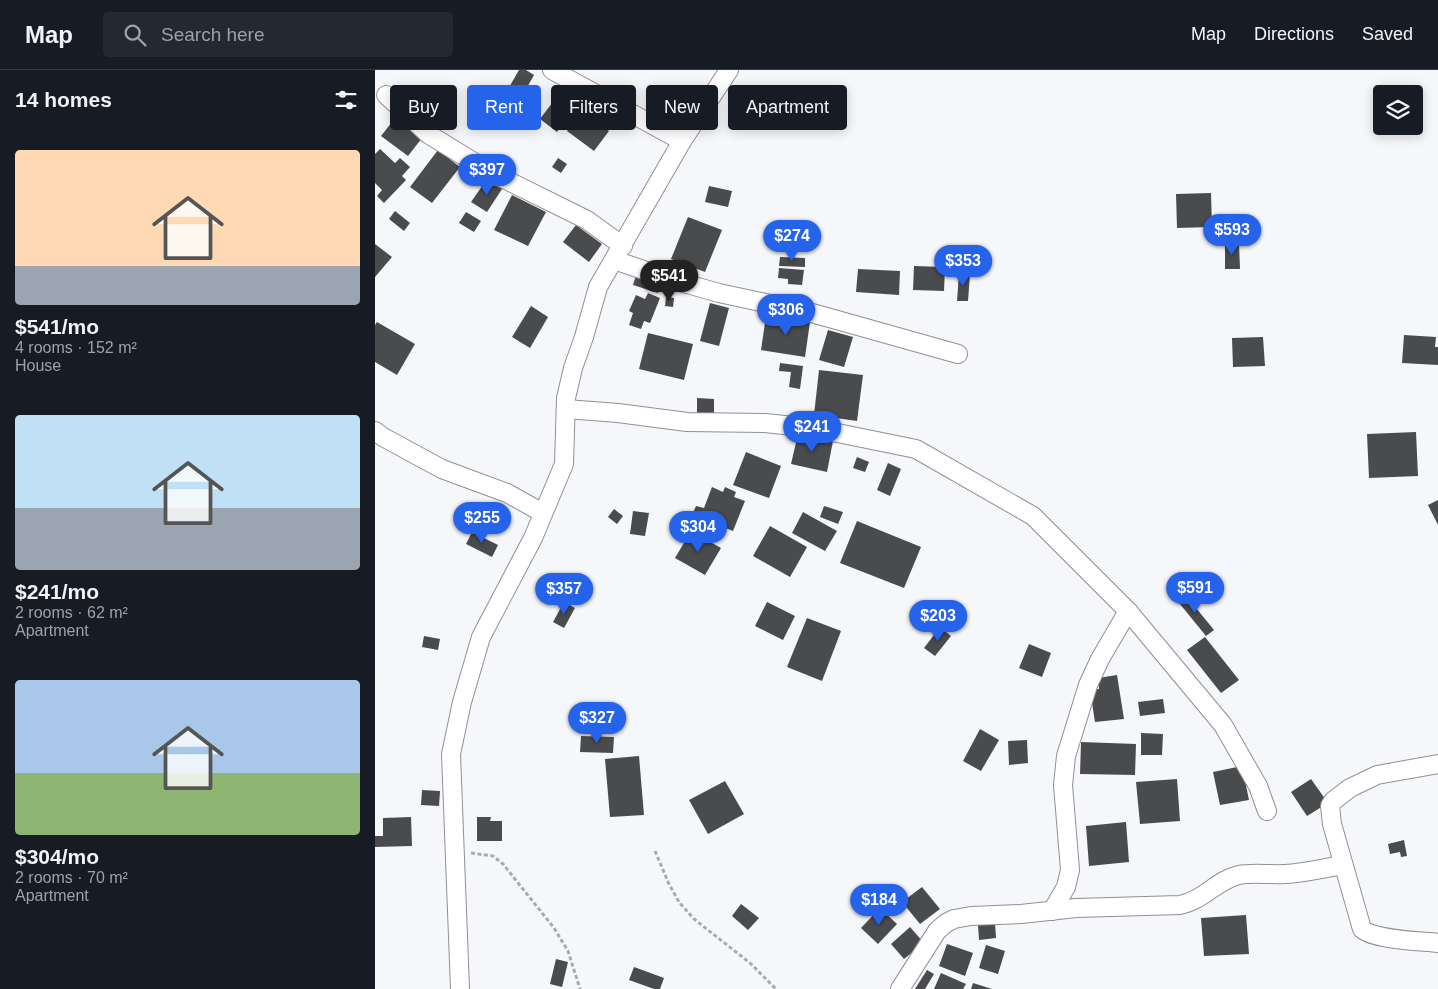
<!DOCTYPE html>
<html lang="en">
<head>
<meta charset="utf-8">
<style>
	:root { --surface:#171b24; --page:#242831; --text:#f1f3f6; --muted:#9ea1a6; --line:#363941; --accent:#2563eb }
	body { margin:0; font-family:Helvetica,sans-serif; background:var(--page); color:var(--text); height:100vh; display:flex; flex-direction:column; font-size:19px; white-space:nowrap }
	* { box-sizing:border-box; margin:0 }
	p { font-size:16px; color:var(--muted) }
	.icon { flex:none; width:28px; height:28px; fill:none; stroke:currentColor; stroke-width:2; stroke-linecap:round; stroke-linejoin:round }
	.map { position:relative; flex:1; overflow:hidden }
	.side { display:flex; flex-direction:column; background:var(--surface); width:375px }
	.side>* { flex:none }
	.guide { position:absolute; left:15px; top:15px; width:475px; height:45px; display:flex; gap:10px }
	.tools { position:absolute; left:998px; top:15px; display:grid; gap:10px }
	.tools a { display:grid; place-items:center; width:50px; height:50px; border-radius:5px; background:var(--surface); box-shadow:0 2px 12px #0003; font-size:25px }
	.price { position:absolute; translate:-50% -42px; padding:0 11px; border-radius:18px; background:var(--accent); color:#fff; font-size:16px; line-height:32px; filter:drop-shadow(0 1px 2px #0008) }
	.price::after { content:''; position:absolute; left:50%; top:30px; width:15px; height:11px; margin-left:-8px; background:inherit; clip-path:polygon(0 0,100% 0,50% 100%) }
	.price.selected { background:#222; color:#fff }
	ul { padding:0; list-style:none }
	li { display:grid; align-content:center; gap:10px; height:265px; padding:0 15px }
	li span { display:grid; place-items:center; height:155px; border-radius:5px; color:#555 }
	li>.icon { margin-inline-start:auto }
	span .icon { width:90px; height:90px; fill:#fffc; stroke-width:1 }
	li b { font-size:21px }
	h2 { display:flex; justify-content:space-between; align-items:center; height:60px; padding:0 15px; font-size:21px }
	.chip { padding:0 18px; border-radius:5px; background:var(--surface); box-shadow:0 2px 12px #0003; font-size:18px; line-height:45px }
	.chip.selected { background:var(--accent); color:#fff }
	header { display:flex; align-items:center; gap:30px; box-sizing:border-box; height:70px; padding:0 25px; background:var(--surface); border-bottom:1px solid var(--line) }
	header strong { font-size:24px }
	nav { display:flex; gap:28px; margin-inline-start:auto; font-size:18px }
	.search { width:350px; height:45px; background:var(--page); display:flex; align-items:center; gap:12px; box-sizing:border-box; padding:0 18px; border-radius:5px; color:var(--muted); font-size:19px }
	main { display:flex; flex:1; min-height:0 }
	.map>svg:first-child { display:block }
	.building { fill:#4a4b4d }
	.lines { fill:none; stroke-linecap:round; stroke-linejoin:round }
	.street-casing { stroke:#909094; stroke-width:20 }
	.path { stroke:#aaabad; stroke-width:3; stroke-dasharray:4 2.5; stroke-linecap:butt }
	.street { stroke:#fff; stroke-width:18 }
</style>
</head>
<body>
<header>
<strong>Map</strong>
<div class="search"><svg class="icon" aria-label="search" viewBox="0 0 24 24"><circle cx="10" cy="10" r="6"/><path d="M15 15l6 6"/></svg>Search here</div>
<nav><a>Map</a><a>Directions</a><a>Saved</a></nav>
</header>
<main>
<section class="side">
<h2>14 homes<svg class="icon" aria-label="filters" viewBox="0 0 24 24"><path d="M4 7h16M4 17h16"/><circle cx="9" cy="7" r="2"/><circle cx="15" cy="17" r="2"/></svg></h2>
<ul>
<li><span style="background:linear-gradient(#ffd9b3 75%,#9aa5b1 0)"><svg class="icon" aria-label="home" viewBox="0 0 24 24"><path d="M3 11l9-7 9 7M6 9v11h12V9"/></svg></span><div><b>$541/mo</b><p>4 rooms · 152 m²</p><p>House</p></div></li>
<li><span style="background:linear-gradient(#bfe0f5 60%,#9aa5b1 0)"><svg class="icon" aria-label="home" viewBox="0 0 24 24"><path d="M3 11l9-7 9 7M6 9v11h12V9"/></svg></span><div><b>$241/mo</b><p>2 rooms · 62 m²</p><p>Apartment</p></div></li>
<li><span style="background:linear-gradient(#a9c7e8 60%,#8fb573 0)"><svg class="icon" aria-label="home" viewBox="0 0 24 24"><path d="M3 11l9-7 9 7M6 9v11h12V9"/></svg></span><div><b>$304/mo</b><p>2 rooms · 70 m²</p><p>Apartment</p></div></li>
</ul>
</section>
<div class="map">
<svg width="1063" height="919" viewBox="0 0 1063 919">
	<rect width="100%" height="100%" fill="#f6f7fa"/>
	<g class="building">
		<polygon points="144,0 151,0 159,5 142,35 128,28"/>
		<polygon points="189,17 206,30 182,62 165,49"/>
		<polygon points="71,20 81,27 73,39 63,33"/>
		<polygon points="207,41 234,61 219,81 192,61"/>
		<polygon points="21,47 47,68 33,86 6,66"/>
		<polygon points="5,79 20,93 25,88 35,97 27,106 31,110 9,133 2,126 7,120 0,113 0,84"/>
		<polygon points="63,80 85,97 57,133 35,117"/>
		<polygon points="183,88 192,94 186,103 177,97"/>
		<polygon points="112,109 127,119 112,142 96,132"/>
		<polygon points="334,116 357,121 353,137 330,132"/>
		<polygon points="836,123 837,157 802,158 801,124"/>
		<polygon points="137,125 171,142 153,176 119,160"/>
		<polygon points="20,141 35,153 29,161 14,149"/>
		<polygon points="91,142 106,151 99,162 84,153"/>
		<polygon points="313,147 347,160 330,202 296,189"/>
		<polygon points="201,155 227,174 214,192 188,172"/>
		<polygon points="850,173 864,173 865,199 850,199"/>
		<polygon points="0,174 17,187 0,207"/>
		<polygon points="405,187 430,188 430,197 404,196"/>
		<polygon points="539,196 570,197 569,221 538,220"/>
		<polygon points="404,198 429,200 427,215 413,214 413,209 403,208"/>
		<polygon points="483,199 525,201 524,225 481,222"/>
		<polygon points="262,202 287,210 283,223 258,215"/>
		<polygon points="584,204 595,204 593,231 582,231"/>
		<polygon points="273,223 285,228 275,253 269,251 266,259 254,255 258,243 254,241 261,225 270,229"/>
		<polygon points="291,227 299,228 298,237 290,236"/>
		<polygon points="335,233 354,238 344,276 325,271"/>
		<polygon points="156,236 173,247 155,278 137,267"/>
		<polygon points="391,246 435,252 430,287 386,280"/>
		<polygon points="2,252 40,274 22,305 0,292 0,255"/>
		<polygon points="453,260 478,267 469,297 444,290"/>
		<polygon points="273,263 318,274 309,310 264,299"/>
		<polygon points="1029,265 1061,267 1060,277 1063,277 1063,295 1027,293"/>
		<polygon points="888,267 890,296 858,297 857,268"/>
		<polygon points="405,293 428,296 425,319 414,317 416,302 404,301"/>
		<polygon points="444,300 488,305 482,351 439,345"/>
		<polygon points="322,328 339,329 339,344 322,344"/>
		<polygon points="1041,362 1043,406 994,408 992,364"/>
		<polygon points="423,364 458,371 452,402 416,394"/>
		<polygon points="371,382 406,396 394,428 358,415"/>
		<polygon points="482,387 494,392 490,402 478,398"/>
		<polygon points="513,393 526,399 515,426 502,420"/>
		<polygon points="337,417 348,422 350,417 361,422 359,427 370,431 358,461 332,451 330,456 315,450 321,436 329,438"/>
		<polygon points="1063,430 1063,455 1053,435"/>
		<polygon points="449,436 468,442 463,454 445,447"/>
		<polygon points="239,439 248,446 242,454 233,447"/>
		<polygon points="258,441 274,443 270,466 255,464"/>
		<polygon points="428,442 462,461 450,481 417,463"/>
		<polygon points="482,451 546,477 529,518 465,493"/>
		<polygon points="395,456 432,477 415,507 378,486"/>
		<polygon points="316,461 346,478 330,505 300,488"/>
		<polygon points="97,462 123,475 117,487 91,474"/>
		<polygon points="808,522 839,560 831,566 800,528"/>
		<polygon points="189,532 200,538 189,558 178,552"/>
		<polygon points="392,532 420,546 408,570 380,556"/>
		<polygon points="432,548 466,561 447,611 412,597"/>
		<polygon points="565,557 576,566 560,586 549,578"/>
		<polygon points="49,566 65,569 63,580 47,577"/>
		<polygon points="830,567 864,610 846,623 812,580"/>
		<polygon points="654,574 676,583 667,607 644,598"/>
		<polygon points="742,605 749,649 720,652 715,620 724,619 723,608"/>
		<polygon points="788,629 790,643 765,646 763,632"/>
		<polygon points="605,659 624,670 606,701 588,691"/>
		<polygon points="766,663 788,664 787,685 766,685"/>
		<polygon points="206,666 239,667 238,683 205,682"/>
		<polygon points="652,670 653,693 634,695 633,671"/>
		<polygon points="706,672 761,674 760,705 705,704"/>
		<polygon points="264,686 269,745 235,747 230,689"/>
		<polygon points="867,696 874,730 845,735 838,702"/>
		<polygon points="802,709 805,751 765,754 761,712"/>
		<polygon points="936,709 953,733 932,746 916,722"/>
		<polygon points="350,711 369,744 333,764 314,730"/>
		<polygon points="47,720 65,721 64,736 46,735"/>
		<polygon points="36,747 37,776 0,777 0,766 8,766 8,748"/>
		<polygon points="102,747 116,747 115,751 127,751 127,771 102,771"/>
		<polygon points="751,752 754,792 714,796 711,756"/>
		<polygon points="1029,770 1032,786 1026,787 1025,782 1015,784 1013,774"/>
		<polygon points="547,817 565,839 545,854 527,832"/>
		<polygon points="366,834 384,848 373,860 357,846"/>
		<polygon points="505,838 522,854 503,874 486,858"/>
		<polygon points="871,845 874,884 829,886 826,848"/>
		<polygon points="620,853 621,868 604,870 603,855"/>
		<polygon points="535,857 549,873 529,889 516,874"/>
		<polygon points="572,874 598,883 590,906 564,896"/>
		<polygon points="611,875 630,881 623,904 604,898"/>
		<polygon points="181,889 193,892 187,917 175,914"/>
		<polygon points="259,897 289,908 285,919 279,919 254,910"/>
		<polygon points="552,900 559,904 550,919 540,919"/>
		<polygon points="566,903 591,914 588,919 559,919"/>
		<polygon points="598,913 617,919 596,919"/>
	</g>
	<g class="lines">
		<g class="street-casing">
			<g id="street">
				<polyline points="177,0 307,71"/>
				<polyline points="11,25 53,64 115,102 212,150 248,176"/>
				<polyline points="239,190 298,210 344,223 437,243 583,284"/>
				<polyline points="191,339 243,343 312,352 390,353 438,358 541,379 658,446 753,541 848,655 883,716 892,741"/>
				<polyline points="0,361 8,367 67,399 132,423 168,443"/>
				<path d="M1063,694L1002,705L975,718L958,731L955,736L957,754L987,859C1000,870 1045,871 1063,873"/>
				<polyline points="677,841 691,817 695,800 688,715 691,686 713,615 725,589 753,541"/>
				<polyline points="85,919 76,684 87,632 106,567 158,468 189,394 191,328 198,298 209,267 223,217 307,71 354,0"/>
				<path d="M525,919L562,861L571,853L579,849L596,846L646,844L701,838L805,835C829,830 842,810 864,805C878,802 895,805 910,804C930,803 949,798 968,795"/>
			</g>
		</g>
		<g class="path">
			<polyline points="280,781 294,814 304,832 319,849 375,893 401,919"/>
			<polyline points="96,783 118,786 128,794 179,858 193,881 205,919"/>
		</g>
		<use href="#street" class="street"/>
	</g>
</svg>
<div class="tools">
<a><svg class="icon" aria-label="layers" viewBox="0 0 24 24"><path d="M12 4l9 5-9 5-9-5zM3 14l9 5 9-5"/></svg></a>
</div>
<b class="price" style="left:112px;top:126px">$397</b>
<b class="price" style="left:857px;top:186px">$593</b>
<b class="price" style="left:417px;top:192px">$274</b>
<b class="price" style="left:588px;top:217px">$353</b>
<b class="price selected" style="left:294px;top:232px">$541</b>
<b class="price" style="left:411px;top:266px">$306</b>
<b class="price" style="left:437px;top:383px">$241</b>
<b class="price" style="left:107px;top:474px">$255</b>
<b class="price" style="left:323px;top:483px">$304</b>
<b class="price" style="left:820px;top:544px">$591</b>
<b class="price" style="left:189px;top:545px">$357</b>
<b class="price" style="left:563px;top:572px">$203</b>
<b class="price" style="left:222px;top:674px">$327</b>
<b class="price" style="left:504px;top:856px">$184</b>
<div class="guide">
<a class="chip">Buy</a>
<a class="chip selected">Rent</a>
<a class="chip">Filters</a>
<a class="chip">New</a>
<a class="chip">Apartment</a>
</div>
</div>
</main>
</body>
</html>
